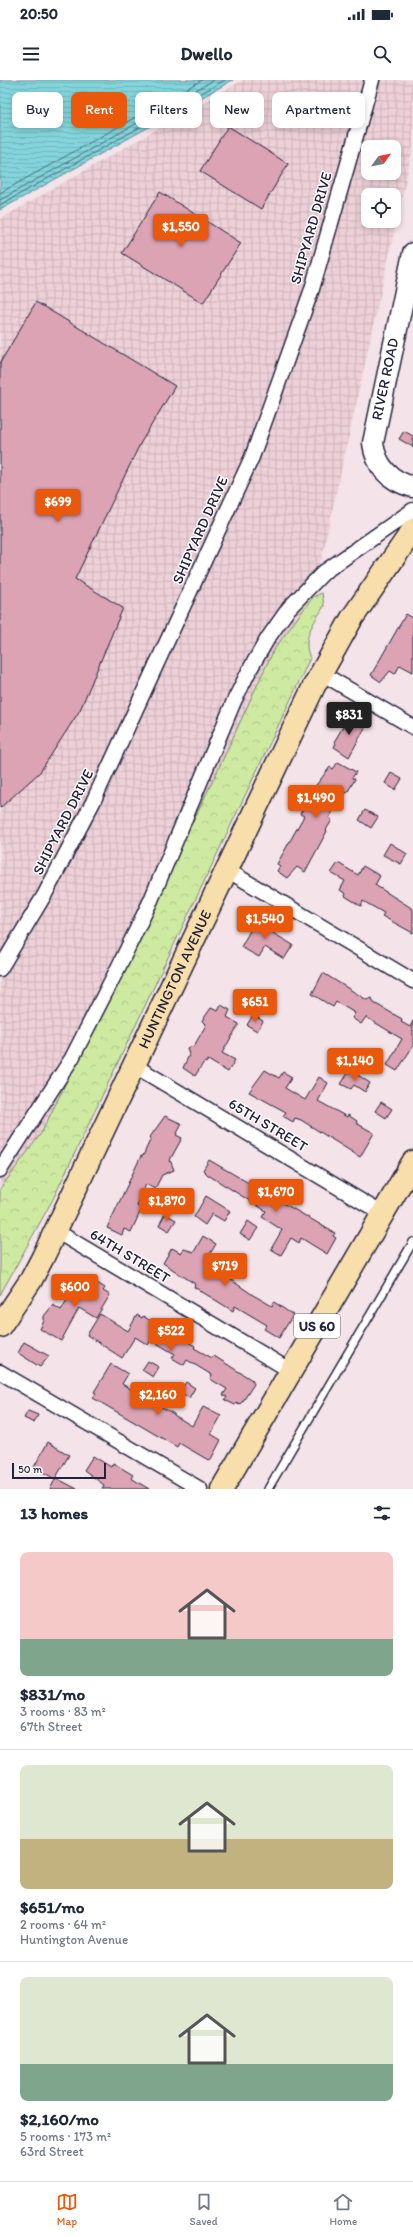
<!DOCTYPE html>
<html lang="en">
<head>
<meta charset="utf-8">
<style>
	:root { --surface:#fff; --page:#f6f6f7; --text:#1f2937; --muted:#747a83; --line:#e0e1e3; --accent:#ea580c }
	body { margin:0; font-family:Itim,sans-serif; background:var(--page); color:var(--text); height:100vh; display:flex; flex-direction:column; font-size:15px; white-space:nowrap }
	* { box-sizing:border-box; margin:0 }
	p { font-size:13px; color:var(--muted) }
	.icon { flex:none; width:22px; height:22px; fill:none; stroke:currentColor; stroke-width:2; stroke-linecap:round; stroke-linejoin:round }
	.map { position:relative; height:1409px; overflow:hidden }
	.details { display:flex; flex-direction:column; background:var(--surface); flex:1 }
	.details>* { flex:none }
	.guide { position:absolute; left:12px; top:12px; width:389px; height:36px; display:flex; gap:8px }
	.needle { width:26px; rotate:57deg }
	.buttons { position:absolute; left:361px; top:60px; display:grid; gap:8px }
	.buttons a { display:grid; place-items:center; width:40px; height:40px; border-radius:8px; background:var(--surface); box-shadow:0 2px 6px #0003; font-size:20px }
	.scale { position:absolute; left:12px; bottom:10px; width:94px; box-sizing:border-box; padding-left:4px; border:2px solid #22223b; border-top:0; font-size:11px; line-height:14px; white-space:nowrap; color:#22223b; -webkit-text-stroke:3px #fff; paint-order:stroke }
	.price { position:absolute; translate:-50% -34px; padding:0 9px; border-radius:4px; background:var(--accent); color:#fff; font-size:13px; line-height:26px; filter:drop-shadow(0 1px 2px #0008) }
	.price::after { content:''; position:absolute; left:50%; top:24px; width:12px; height:9px; margin-left:-6px; background:inherit; clip-path:polygon(0 0,100% 0,50% 100%) }
	.price.on { background:#222; color:#fff }
	ul { padding:0; list-style:none }
	li { display:grid; align-content:center; gap:8px; height:212px; padding:0 20px }
	li+li { border-top:1px solid var(--line) }
	li span { display:grid; place-items:center; height:124px; border-radius:8px; color:#555 }
	li>.icon { margin-inline-start:auto }
	span .icon { width:72px; height:72px; fill:#fffc; stroke-width:1 }
	li b { font-size:17px }
	h2 { display:flex; justify-content:space-between; align-items:center; height:48px; padding:0 20px; font-size:17px }
	.chip { padding:0 14px; border-radius:8px; background:var(--surface); box-shadow:0 2px 6px #0003; font-size:14px; line-height:36px }
	.chip.on { background:var(--accent); color:#fff }
	.status { display:flex; justify-content:space-between; align-items:center; height:28px; padding:0 20px; background:var(--surface); direction:ltr }
	.status svg { height:11px; fill:currentColor }
	header { display:flex; justify-content:space-between; align-items:center; height:52px; padding:0 20px; background:var(--surface); font-size:18px; font-weight:700 }
	.menu { display:flex; justify-content:space-around; align-items:center; height:56px; border-top:1px solid var(--line); background:var(--surface); font-size:11px; color:var(--muted) }
	.menu a { display:grid; justify-items:center; gap:2px }
	.menu .on { color:var(--accent) }
	.map>svg:first-child { display:block }
	.industrial { fill:url(#industrial-grid); fill-rule:evenodd }
	.forest { fill:url(#forest-crowns); stroke:#78866e }
	.water { fill:url(#water-rules); stroke:#5c8d9b }
	.lines { fill:none; stroke-linecap:round; stroke-linejoin:round }
	.shore { stroke:#496a7b; stroke-width:1 }
	.building { fill:#dca3b4; stroke:#22223b }
	.lane-casing { stroke:#22223b; stroke-width:10 }
	.street-casing { stroke:#22223b; stroke-width:17 }
	.secondary-casing { stroke:#22223b; stroke-width:23 }
	.primary-casing { stroke:#22223b; stroke-width:25 }
	.lane { stroke:#fff; stroke-width:7 }
	.street { stroke:#fff; stroke-width:14 }
	.secondary { stroke:#fff; stroke-width:20 }
	.primary { stroke:#f8deab; stroke-width:22 }
	.labels { text-anchor:middle; dominant-baseline:central; stroke-width:3; stroke-linejoin:round; paint-order:stroke }
	.shield { fill:#fff; stroke:#646476; stroke-width:1 }
	.shield-label { font-size:14px; font-weight:bold; fill:#22223b }
	.street-label { font-size:15px; fill:#22223b; stroke:#fff }
</style>
</head>
<body>
<div class="status"><b>20:50</b><svg viewBox="0 0 49 12"><path d="M0 12V9h3v3zM5 12V6h3v6zM10 12V3h3v9zM15 12V0h3v12zM26 1h20v11H26zM47 4h2v5h-2z"/></svg></div>
<header><svg class="icon" aria-label="menu" viewBox="0 0 24 24"><path d="M4 6h16M4 12h16M4 18h16"/></svg>Dwello<svg class="icon" aria-label="search" viewBox="0 0 24 24"><circle cx="10" cy="10" r="6"/><path d="M15 15l6 6"/></svg></header>
<div class="map">
<svg width="413" height="1409" viewBox="0 0 413 1409">
	<defs>
		<pattern id="industrial-grid" width="8" height="8" patternUnits="userSpaceOnUse"><rect width="8" height="8" fill="#edd0d8"/><path d="M0 4h8M4 0v8" fill="none" stroke="#cbb2ba"/></pattern>
		<pattern id="forest-crowns" width="20" height="18" patternUnits="userSpaceOnUse"><rect width="20" height="18" fill="#ceeaa1"/><path d="M2 6a3 3 0 1 1 6 0M12 15a3 3 0 1 1 6 0" fill="none" stroke="#b1c88c"/></pattern>
		<pattern id="water-rules" width="6" height="5" patternUnits="userSpaceOnUse"><rect width="6" height="5" fill="#83d5db"/><path d="M0 2.5h6" fill="none" stroke="#71b7bd"/></pattern>
	</defs>
	<rect width="100%" height="100%" fill="#f4e3e8"/>
	<filter id="ink" filterUnits="userSpaceOnUse"><feTurbulence type="fractalNoise" baseFrequency=".025" numOctaves="2"/><feDisplacementMap in="SourceGraphic" scale="8" xChannelSelector="R" yChannelSelector="G"/><feConvolveMatrix kernelMatrix="1 2 1 2 8 2 1 2 1" color-interpolation-filters="sRGB"/></filter>
	<g filter="url(#ink)">
		<path class="industrial" d="M243,0H413V67L322,477L269,640L0,1207V139ZM368,67H394V93H368ZM368,115H394V141H368Z"/>
		<path class="forest" d="M322,513L324,526C314,543 301,558 310,578L289,623L53,1119L0,1215V1109L42,1052L217,692L266,586L275,568L313,517Z"/>
		<polygon class="water" points="0,0 233,0 0,130"/>
		<g class="lines">
			<g class="shore">
				<polyline points="0,113 202,0"/>
				<polyline points="0,120 214,0"/>
				<polyline points="0,125 225,0"/>
			</g>
		</g>
		<g class="building">
			<polygon points="228,46 288,84 261,129 200,91"/>
			<polygon points="160,112 241,163 203,223 122,173"/>
			<polygon points="36,222 175,306 140,364 75,499 123,528 80,630 40,692 0,728 0,283"/>
			<polygon points="404,351 413,356 413,367 399,359"/>
			<polygon points="406,534 413,538 413,592 400,585 395,594 390,591 381,602 371,595"/>
			<polygon points="352,637 366,646 349,677 334,667 336,663 334,662 347,640 349,641"/>
			<polygon points="338,682 356,692 352,698 355,699 347,713 344,712 329,738 332,740 326,750 327,751 305,792 297,787 287,798 277,791 280,786 277,784 304,736 300,734 314,708 330,687 333,689"/>
			<polygon points="391,693 402,699 395,710 385,703"/>
			<polygon points="365,730 378,737 371,748 359,740"/>
			<polygon points="390,763 407,774 401,784 383,775"/>
			<polygon points="338,783 358,795 363,786 380,796 375,805 413,829 413,853 382,836 384,833 363,821 361,826 345,816 346,814 340,810 345,801 331,793"/>
			<polygon points="258,836 277,847 273,853 293,865 284,879 265,867 259,877 241,867"/>
			<polygon points="323,893 367,920 372,918 374,923 402,939 401,942 410,947 413,941 413,966 397,991 387,985 402,959 366,937 361,944 352,938 355,933 336,922 333,927 312,914"/>
			<polygon points="221,925 230,930 227,937 239,944 222,973 235,980 228,992 208,980 206,983 204,982 195,996 183,988 189,975 187,968 194,966 206,945 202,941 211,928 218,931"/>
			<polygon points="253,935 263,941 257,951 247,945"/>
			<polygon points="265,990 279,998 283,992 292,997 285,1008 305,1020 319,997 328,1003 318,1021 347,1037 348,1035 357,1041 356,1043 374,1053 360,1077 301,1040 295,1038 293,1042 283,1036 286,1032 249,1012"/>
			<polygon points="350,990 370,1003 365,1012 354,1005 351,1009 341,1004"/>
			<polygon points="381,1022 392,1029 386,1038 375,1031"/>
			<polygon points="165,1036 182,1044 176,1055 182,1058 170,1080 174,1090 162,1095 155,1109 146,1104 137,1126 142,1128 131,1152 124,1149 122,1155 107,1148 141,1076 143,1076 151,1058 150,1057"/>
			<polygon points="209,1080 335,1153 333,1156 336,1158 327,1174 301,1158 299,1163 291,1158 281,1175 271,1169 282,1150 262,1137 266,1131 208,1095 203,1090"/>
			<polygon points="164,1115 175,1121 170,1132 158,1126"/>
			<polygon points="206,1116 230,1131 224,1141 212,1134 205,1145 194,1137"/>
			<polygon points="165,1134 176,1140 169,1151 159,1145"/>
			<polygon points="248,1141 258,1148 250,1160 240,1154"/>
			<polygon points="203,1156 216,1164 205,1182 253,1215 272,1226 274,1222 293,1235 279,1258 264,1249 267,1245 235,1226 233,1231 217,1221 194,1207 195,1204 163,1183 172,1168 181,1173 184,1169 194,1172"/>
			<polygon points="79,1200 83,1202 84,1200 92,1205 94,1201 105,1208 103,1211 110,1215 96,1238 79,1228 61,1261 40,1249 44,1241 44,1236 53,1225 61,1230"/>
			<polygon points="100,1234 128,1251 137,1235 142,1238 143,1236 175,1257 177,1255 195,1266 194,1268 212,1278 214,1276 252,1300 254,1304 243,1321 239,1325 236,1323 235,1325 225,1320 227,1317 223,1315 227,1309 210,1299 212,1295 187,1280 184,1285 172,1278 175,1274 151,1260 148,1265 135,1257 122,1278 87,1255"/>
			<polygon points="24,1262 49,1276 40,1287 18,1273"/>
			<polygon points="148,1281 159,1287 153,1297 142,1290"/>
			<polygon points="111,1284 128,1294 122,1304 174,1334 174,1335 192,1346 203,1327 221,1336 211,1354 221,1360 210,1381 179,1363 177,1367 93,1318 96,1313 94,1312"/>
			<polygon points="186,1302 195,1308 189,1318 180,1312"/>
			<polygon points="28,1331 38,1335 34,1343 24,1338"/>
			<polygon points="48,1362 69,1375 55,1399 34,1387"/>
			<polygon points="93,1376 111,1387 113,1383 133,1395 131,1398 149,1409 102,1409 104,1405 84,1390"/>
			<polygon points="56,1398 77,1409 50,1409"/>
		</g>
		<g class="lines">
			<g class="lane-casing">
				<polyline id="lane" points="268,1409 413,1162"/>
			</g>
			<g class="street-casing">
				<g id="street">
					<polyline points="321,593 413,647"/>
					<polyline points="227,790 413,901"/>
					<polyline points="0,889 45,814 93,722 252,377 312,209 372,0"/>
					<polyline points="135,986 383,1134"/>
					<polyline points="0,1090 72,978 118,888 151,820 234,621 250,589 268,558 289,528 324,492 413,430"/>
					<polyline points="56,1151 291,1291"/>
					<polyline points="0,1292 200,1409"/>
				</g>
			</g>
			<g class="secondary-casing">
				<path id="secondary" d="M413,173L373,363C376,387 390,401 413,407"/>
			</g>
			<g class="primary-casing">
				<g id="primary">
					<path id="s1" d="M0,1246L31,1200L43,1177L314,606L352,538L413,450"/>
					<polyline points="222,1409 413,1082"/>
				</g>
			</g>
			<use href="#lane" class="lane"/>
			<use href="#street" class="street"/>
			<use href="#secondary" class="secondary"/>
			<use href="#primary" class="primary"/>
		</g>
	</g>
	<g class="labels">
		<rect class="shield" x="294" y="1234" width="46" height="24" rx="3"/>
		<g class="shield-label">
			<text x="317" y="1246">US 60</text>
		</g>
		<g class="street-label">
			<text transform="translate(311 148) rotate(-74)">SHIPYARD DRIVE</text>
			<text transform="translate(385 299) rotate(-78)">RIVER ROAD</text>
			<text transform="translate(200 450) rotate(-66)">SHIPYARD DRIVE</text>
			<text transform="translate(63 742) rotate(-63)">SHIPYARD DRIVE</text>
			<text stroke="none"><textPath href="#s1" startOffset="389">HUNTINGTON AVENUE</textPath></text>
			<text transform="translate(268 1045) rotate(31)">65TH STREET</text>
			<text transform="translate(130 1176) rotate(31)">64TH STREET</text>
		</g>
	</g>
</svg>
<div class="buttons">
<a><svg class="needle" viewBox="-14 -14 28 28"><path d="M0-13l5 13h-10z" fill="#e53935"/><path d="M0 13l5-13h-10z" fill="#747a83"/></svg></a>
<a><svg class="icon" aria-label="locate" viewBox="0 0 24 24"><circle cx="12" cy="12" r="6"/><path d="M12 2v4M12 18v4M2 12h4M18 12h4"/></svg></a>
</div>
<div class="scale">50 m</div>
<b class="price" style="left:181px;top:168px">$1,550</b>
<b class="price" style="left:58px;top:443px">$699</b>
<b class="price on" style="left:349px;top:656px">$831</b>
<b class="price" style="left:316px;top:739px">$1,490</b>
<b class="price" style="left:265px;top:860px">$1,540</b>
<b class="price" style="left:255px;top:943px">$651</b>
<b class="price" style="left:355px;top:1002px">$1,140</b>
<b class="price" style="left:276px;top:1133px">$1,670</b>
<b class="price" style="left:167px;top:1142px">$1,870</b>
<b class="price" style="left:225px;top:1207px">$719</b>
<b class="price" style="left:75px;top:1228px">$600</b>
<b class="price" style="left:171px;top:1272px">$522</b>
<b class="price" style="left:158px;top:1336px">$2,160</b>
<div class="guide">
<a class="chip">Buy</a>
<a class="chip on">Rent</a>
<a class="chip">Filters</a>
<a class="chip">New</a>
<a class="chip">Apartment</a>
</div>
</div>
<section class="details">
<h2>13 homes<svg class="icon" aria-label="filters" viewBox="0 0 24 24"><path d="M4 7h16M4 17h16"/><circle cx="9" cy="7" r="2"/><circle cx="15" cy="17" r="2"/></svg></h2>
<ul>
<li><span style="background:linear-gradient(#f6c9c9 70%,#7fa58c 0)"><svg class="icon" aria-label="home" viewBox="0 0 24 24"><path d="M3 11l9-7 9 7M6 9v11h12V9"/></svg></span><div><b>$831/mo</b><p>3 rooms · 83 m²</p><p>67th Street</p></div></li>
<li><span style="background:linear-gradient(#dfe7d0 60%,#c2b280 0)"><svg class="icon" aria-label="home" viewBox="0 0 24 24"><path d="M3 11l9-7 9 7M6 9v11h12V9"/></svg></span><div><b>$651/mo</b><p>2 rooms · 64 m²</p><p>Huntington Avenue</p></div></li>
<li><span style="background:linear-gradient(#dfe7d0 70%,#7fa58c 0)"><svg class="icon" aria-label="home" viewBox="0 0 24 24"><path d="M3 11l9-7 9 7M6 9v11h12V9"/></svg></span><div><b>$2,160/mo</b><p>5 rooms · 173 m²</p><p>63rd Street</p></div></li>
</ul>
</section>
<nav class="menu">
<a class="on"><svg class="icon" aria-label="map" viewBox="0 0 24 24"><path d="M3 6l6-2 6 2 6-2v14l-6 2-6-2-6 2zM9 4v14M15 6v14"/></svg>Map</a>
<a><svg class="icon" aria-label="saved" viewBox="0 0 24 24"><path d="M7 4h10v16l-5-4-5 4z"/></svg>Saved</a>
<a><svg class="icon" aria-label="home" viewBox="0 0 24 24"><path d="M3 11l9-7 9 7M6 9v11h12V9"/></svg>Home</a>
</nav>
</body>
</html>
